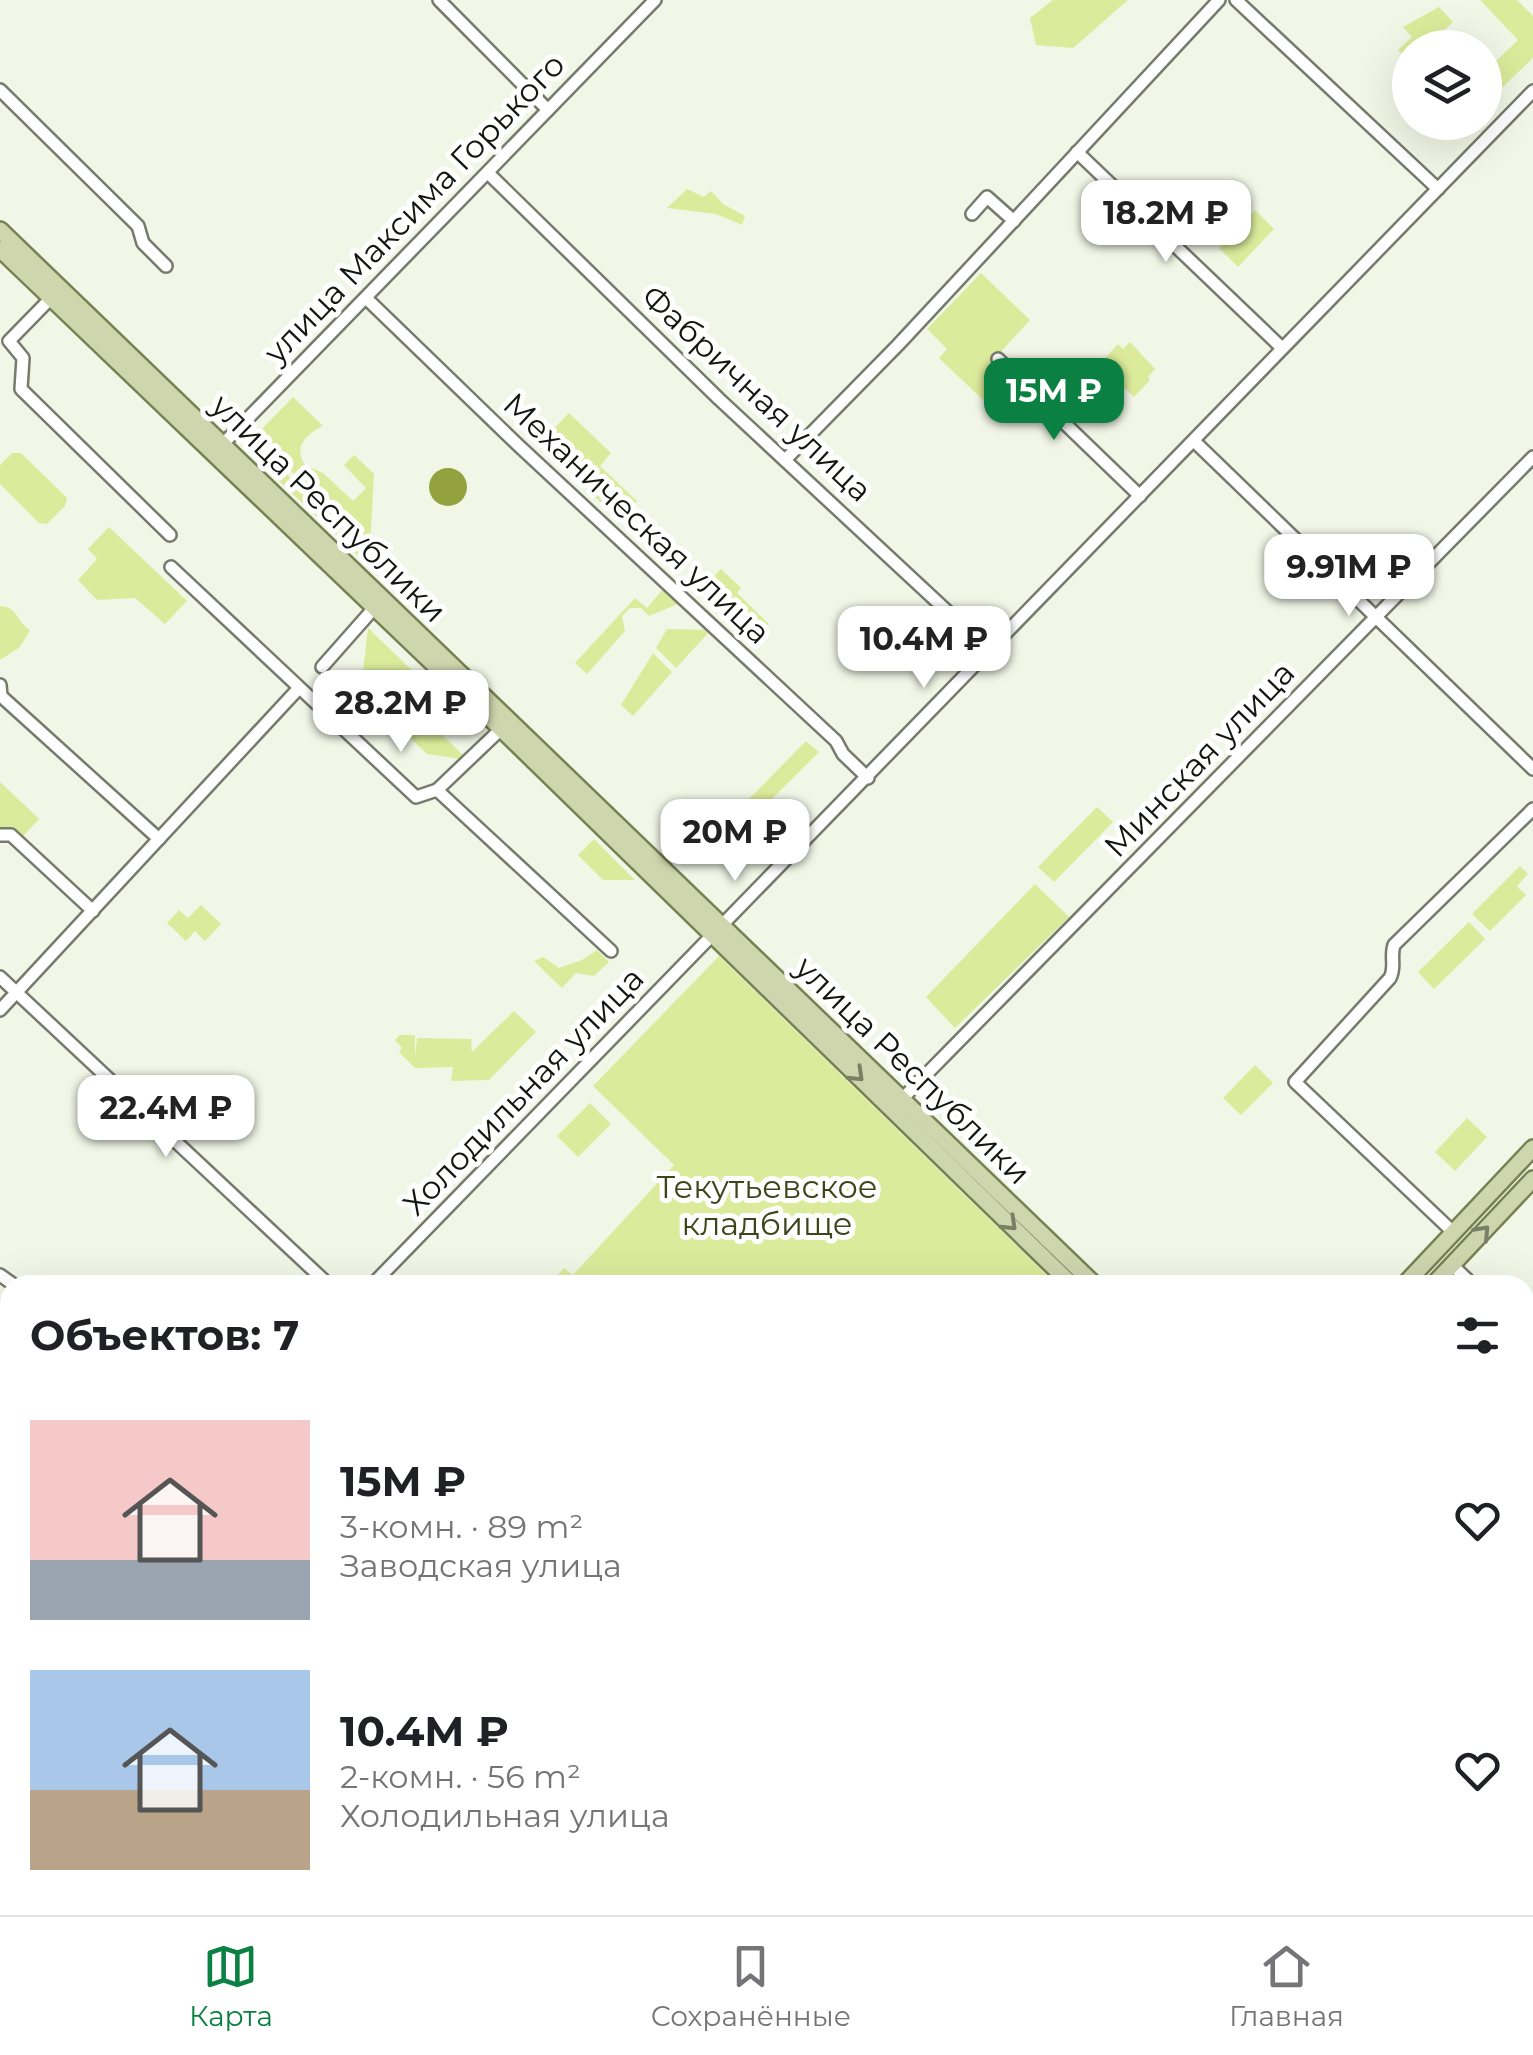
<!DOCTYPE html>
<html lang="ru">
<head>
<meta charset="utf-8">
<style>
	:root { --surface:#fff; --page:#f2f2f2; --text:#202124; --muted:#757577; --line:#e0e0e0; --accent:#0b8043 }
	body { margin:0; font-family:Montserrat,sans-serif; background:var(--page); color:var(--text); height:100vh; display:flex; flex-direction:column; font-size:38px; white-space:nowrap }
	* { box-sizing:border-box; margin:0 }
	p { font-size:32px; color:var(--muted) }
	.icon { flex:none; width:55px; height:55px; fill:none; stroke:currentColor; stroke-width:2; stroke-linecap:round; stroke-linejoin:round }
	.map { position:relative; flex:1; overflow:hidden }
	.side { position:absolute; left:0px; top:1275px; width:1535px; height:640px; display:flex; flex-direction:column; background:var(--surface); border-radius:30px 30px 0 0; box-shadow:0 10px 40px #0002 }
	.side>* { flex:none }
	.buttons { position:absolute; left:1392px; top:30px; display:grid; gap:20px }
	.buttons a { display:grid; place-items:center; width:110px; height:110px; border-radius:50%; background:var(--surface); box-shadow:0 10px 40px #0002; font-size:50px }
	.price { position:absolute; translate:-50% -85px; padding:0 22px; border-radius:20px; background:#fff; color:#222; font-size:32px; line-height:65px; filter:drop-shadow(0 2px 5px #0008) }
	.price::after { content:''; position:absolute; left:50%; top:60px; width:30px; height:22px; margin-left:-15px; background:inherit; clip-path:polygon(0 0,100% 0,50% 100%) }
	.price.on { background:var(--accent); color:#fff }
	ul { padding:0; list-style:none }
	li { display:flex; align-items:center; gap:30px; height:250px; padding:0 30px }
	li span { display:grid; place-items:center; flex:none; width:280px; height:200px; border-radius:0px; color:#555 }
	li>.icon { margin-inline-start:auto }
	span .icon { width:120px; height:120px; fill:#fffc; stroke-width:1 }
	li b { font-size:42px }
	h2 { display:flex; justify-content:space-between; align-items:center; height:120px; padding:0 30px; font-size:42px }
	.tab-bar { display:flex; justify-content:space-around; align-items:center; height:140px; border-top:2px solid var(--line); background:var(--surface); font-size:28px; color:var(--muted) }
	.tab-bar a { display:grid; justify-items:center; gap:5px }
	.tab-bar .on { color:var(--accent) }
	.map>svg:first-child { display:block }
	.green { fill:#dceb9b }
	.water { fill:#93a23e }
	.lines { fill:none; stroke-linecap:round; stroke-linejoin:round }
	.minor-casing { stroke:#777a6c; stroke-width:16 }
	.major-casing { stroke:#788153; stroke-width:20 }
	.minor { stroke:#fff; stroke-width:11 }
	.major { stroke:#cfd6ae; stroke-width:15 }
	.rail { stroke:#707369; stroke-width:2.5; stroke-dasharray:15 8; stroke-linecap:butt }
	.oneway { stroke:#7a7f66 }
	.labels { text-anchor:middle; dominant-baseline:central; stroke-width:10; stroke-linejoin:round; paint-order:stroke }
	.street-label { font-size:32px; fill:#13150f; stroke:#fff }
	.park-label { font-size:32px; fill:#3e451b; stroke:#fff }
</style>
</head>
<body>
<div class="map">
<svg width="1533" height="1915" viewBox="0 0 1533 1915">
	<rect width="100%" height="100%" fill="#f2f6e6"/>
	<g class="green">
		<polygon points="1053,0 1128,0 1073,48 1036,45 1030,18"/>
		<polygon points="1480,0 1517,0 1533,16 1533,58 1485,104 1485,72 1518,40"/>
		<polygon points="1439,7 1453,22 1427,47 1410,48 1410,62 1398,50 1412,37 1403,27"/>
		<polygon points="687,189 704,197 711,191 723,204 745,216 742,225 716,214 667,208"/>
		<polygon points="1255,210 1274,229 1238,267 1219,248"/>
		<polygon points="981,273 1030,320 995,358 1052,415 1002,418 939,358 947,349 927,329"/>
		<polygon points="1130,342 1155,369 1148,377 1150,380 1134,397 1100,364 1118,344 1123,349"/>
		<path d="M293,397L323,426C306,434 293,447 305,465L323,473L353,501L366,488L344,465L354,455L374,474L370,548L255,436Z"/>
		<polygon points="569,413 611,453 600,466 637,501 619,520 539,444"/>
		<polygon points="12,453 21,453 67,498 65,506 47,524 39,523 0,484 0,465"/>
		<polygon points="270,458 368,553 362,559 263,466"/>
		<polygon points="109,527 187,601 165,624 135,598 97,600 78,580 97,559 88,549"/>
		<polygon points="721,569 741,588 737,593 769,624 751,643 699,592"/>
		<polygon points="664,588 680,603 649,616 641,608 630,608 622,616 625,631 587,674 575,663 635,598 647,608"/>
		<path d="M0,606C17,606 17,622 30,630L20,647L0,660Z"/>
		<polygon points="368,628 454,711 437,730 468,760 427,754 366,695 375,684 363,671"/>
		<polygon points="667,629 711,630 676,668 656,648"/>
		<polygon points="653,653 672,672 633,716 621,705"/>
		<polygon points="806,741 819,752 753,818 741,807"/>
		<polygon points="0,782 39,819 23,836 16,832 0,832"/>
		<polygon points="1097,807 1113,822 1054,882 1038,867"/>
		<polygon points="594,839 635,880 603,880 578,855"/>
		<polygon points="1520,866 1528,874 1517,886 1526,895 1490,931 1472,914"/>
		<polygon points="1035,884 1069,917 955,1028 926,997"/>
		<polygon points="201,905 221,924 205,941 195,931 186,941 167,923 179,910 188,918"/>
		<polygon points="1469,922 1485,939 1434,989 1418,972"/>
		<polygon points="597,950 609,962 594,976 576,973 562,988 534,961 543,957 559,968 582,960"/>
		<polygon points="719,956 726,963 1057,1285 560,1285 554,1279 564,1268 573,1275 674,1165 593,1086"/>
		<polygon points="514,1011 536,1032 489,1080 451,1081 453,1067 415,1068 399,1052 402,1048 395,1040 400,1035 415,1035 415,1058 417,1038 471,1039 472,1052"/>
		<polygon points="1255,1065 1273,1083 1241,1115 1223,1098"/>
		<polygon points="590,1103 611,1124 578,1157 557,1136"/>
		<polygon points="1467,1118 1487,1137 1455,1171 1435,1152"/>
	</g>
	<circle class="water" cx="448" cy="487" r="19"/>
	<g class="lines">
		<g class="minor-casing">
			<g id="minor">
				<polyline points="439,0 548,110"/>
				<polyline points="1236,0 1438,189"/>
				<polyline points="0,90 138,226 143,243 166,266"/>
				<polyline points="1077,152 1282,348"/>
				<polyline points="488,173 719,399 990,651"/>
				<polyline points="972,214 987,197 1014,221"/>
				<polyline points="51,298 9,341 23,358 21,389 170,535"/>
				<polyline points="367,299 518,445 836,741 843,754 868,778"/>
				<polyline points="998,359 1140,496"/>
				<polyline points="1194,441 1533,769"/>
				<polyline points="220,447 655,0"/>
				<polyline points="785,460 898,345 1219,0"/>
				<polyline points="171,567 416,797 437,790 611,951"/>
				<polyline points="322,667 375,607"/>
				<polyline points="0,685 1,696 159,839"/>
				<polyline points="437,790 501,729"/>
				<polyline points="0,835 11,835 93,911"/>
				<polyline points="0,977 329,1285"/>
				<polyline points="0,1010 299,688"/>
				<polyline points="903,1098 1533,457"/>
				<path d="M1453,1232L1295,1082L1390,978C1396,967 1390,957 1394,945L1533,809"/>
				<polyline points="1452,1265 1473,1285"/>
				<polyline points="0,1275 14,1285"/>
				<polyline points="372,1285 1533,91"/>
				<polyline points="1525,1336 1533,1343"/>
				<polyline points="0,1512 10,1520"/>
				<polyline points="0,1662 10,1652"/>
				<polyline points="1525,1686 1533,1678"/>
				<polyline points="0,1717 10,1724"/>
				<polyline points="259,1905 273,1915"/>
				<polyline points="881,1905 898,1915"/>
				<polyline points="1228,1905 1238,1915"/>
				<polyline points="534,1915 543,1905"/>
			</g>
		</g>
		<g class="major-casing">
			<g id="major">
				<polyline points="0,230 1095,1285"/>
				<polyline points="0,249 491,719 1072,1285"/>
				<polyline points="1404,1285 1533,1148"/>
				<polyline points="1433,1285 1533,1179"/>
				<polyline points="1525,1701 1533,1709"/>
				<polyline points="1525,1722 1533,1730"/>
				<polyline points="947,1915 951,1905"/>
				<polyline points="965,1915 969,1905"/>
			</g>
		</g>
		<use href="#minor" class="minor"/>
		<use href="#major" class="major"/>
		<g class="rail">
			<polyline points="0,1834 10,1842"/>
			<polyline points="76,1905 91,1915"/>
			<polyline points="100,1905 114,1915"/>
		</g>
	</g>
	<defs><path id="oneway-chevron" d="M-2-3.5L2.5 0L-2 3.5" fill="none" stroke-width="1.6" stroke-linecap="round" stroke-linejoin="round" transform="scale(2.5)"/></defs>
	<g class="oneway">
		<use href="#oneway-chevron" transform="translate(857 1075) rotate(44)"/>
		<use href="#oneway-chevron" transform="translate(1010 1224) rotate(44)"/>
		<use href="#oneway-chevron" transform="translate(1483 1232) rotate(-47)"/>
	</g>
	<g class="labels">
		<g class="street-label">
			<text transform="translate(414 208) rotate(-46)">улица Максима Горького</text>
			<text transform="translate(757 393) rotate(43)">Фабричная улица</text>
			<text transform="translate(329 508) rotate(44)">улица Республики</text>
			<text transform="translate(637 518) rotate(43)">Механическая улица</text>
			<text transform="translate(1199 759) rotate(-46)">Минская улица</text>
			<text transform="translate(913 1070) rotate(44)">улица Республики</text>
			<text transform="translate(523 1091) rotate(-46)">Холодильная улица</text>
		</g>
		<g class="park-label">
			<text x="767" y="1186">Текутьевское<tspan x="767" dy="37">кладбище</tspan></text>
		</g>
	</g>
</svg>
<div class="buttons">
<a><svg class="icon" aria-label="layers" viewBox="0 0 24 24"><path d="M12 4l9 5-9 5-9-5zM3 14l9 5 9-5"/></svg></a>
</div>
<b class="price" style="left:1166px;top:265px">18.2M ₽</b>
<b class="price on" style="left:1054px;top:443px">15M ₽</b>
<b class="price" style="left:1349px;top:619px">9.91M ₽</b>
<b class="price" style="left:924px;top:691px">10.4M ₽</b>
<b class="price" style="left:401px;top:755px">28.2M ₽</b>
<b class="price" style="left:735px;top:884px">20M ₽</b>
<b class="price" style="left:166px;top:1160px">22.4M ₽</b>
<section class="side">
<h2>Объектов: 7<svg class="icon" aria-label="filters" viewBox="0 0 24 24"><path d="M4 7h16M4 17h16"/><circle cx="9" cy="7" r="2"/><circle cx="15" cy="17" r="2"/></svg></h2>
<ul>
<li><span style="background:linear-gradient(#f6c9c9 70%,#9aa5b1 0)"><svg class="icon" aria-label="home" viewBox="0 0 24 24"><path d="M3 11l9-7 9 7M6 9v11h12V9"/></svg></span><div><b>15M ₽</b><p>3-комн. · 89 m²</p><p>Заводская улица</p></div><svg class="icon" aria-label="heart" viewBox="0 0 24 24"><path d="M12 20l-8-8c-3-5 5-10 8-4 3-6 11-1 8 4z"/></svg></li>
<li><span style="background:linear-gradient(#a9c7e8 60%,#b9a48a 0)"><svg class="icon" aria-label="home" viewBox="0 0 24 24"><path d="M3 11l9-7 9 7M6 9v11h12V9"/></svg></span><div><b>10.4M ₽</b><p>2-комн. · 56 m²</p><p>Холодильная улица</p></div><svg class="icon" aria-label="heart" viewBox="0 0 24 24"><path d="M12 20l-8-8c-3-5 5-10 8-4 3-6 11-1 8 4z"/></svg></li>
</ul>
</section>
</div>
<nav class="tab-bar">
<a class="on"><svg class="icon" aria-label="map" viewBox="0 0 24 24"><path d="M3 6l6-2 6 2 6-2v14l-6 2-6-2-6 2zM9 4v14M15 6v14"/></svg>Карта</a>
<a><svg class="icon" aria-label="saved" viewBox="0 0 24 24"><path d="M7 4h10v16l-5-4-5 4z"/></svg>Сохранённые</a>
<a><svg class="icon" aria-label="home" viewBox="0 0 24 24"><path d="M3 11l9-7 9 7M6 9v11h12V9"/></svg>Главная</a>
</nav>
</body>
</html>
